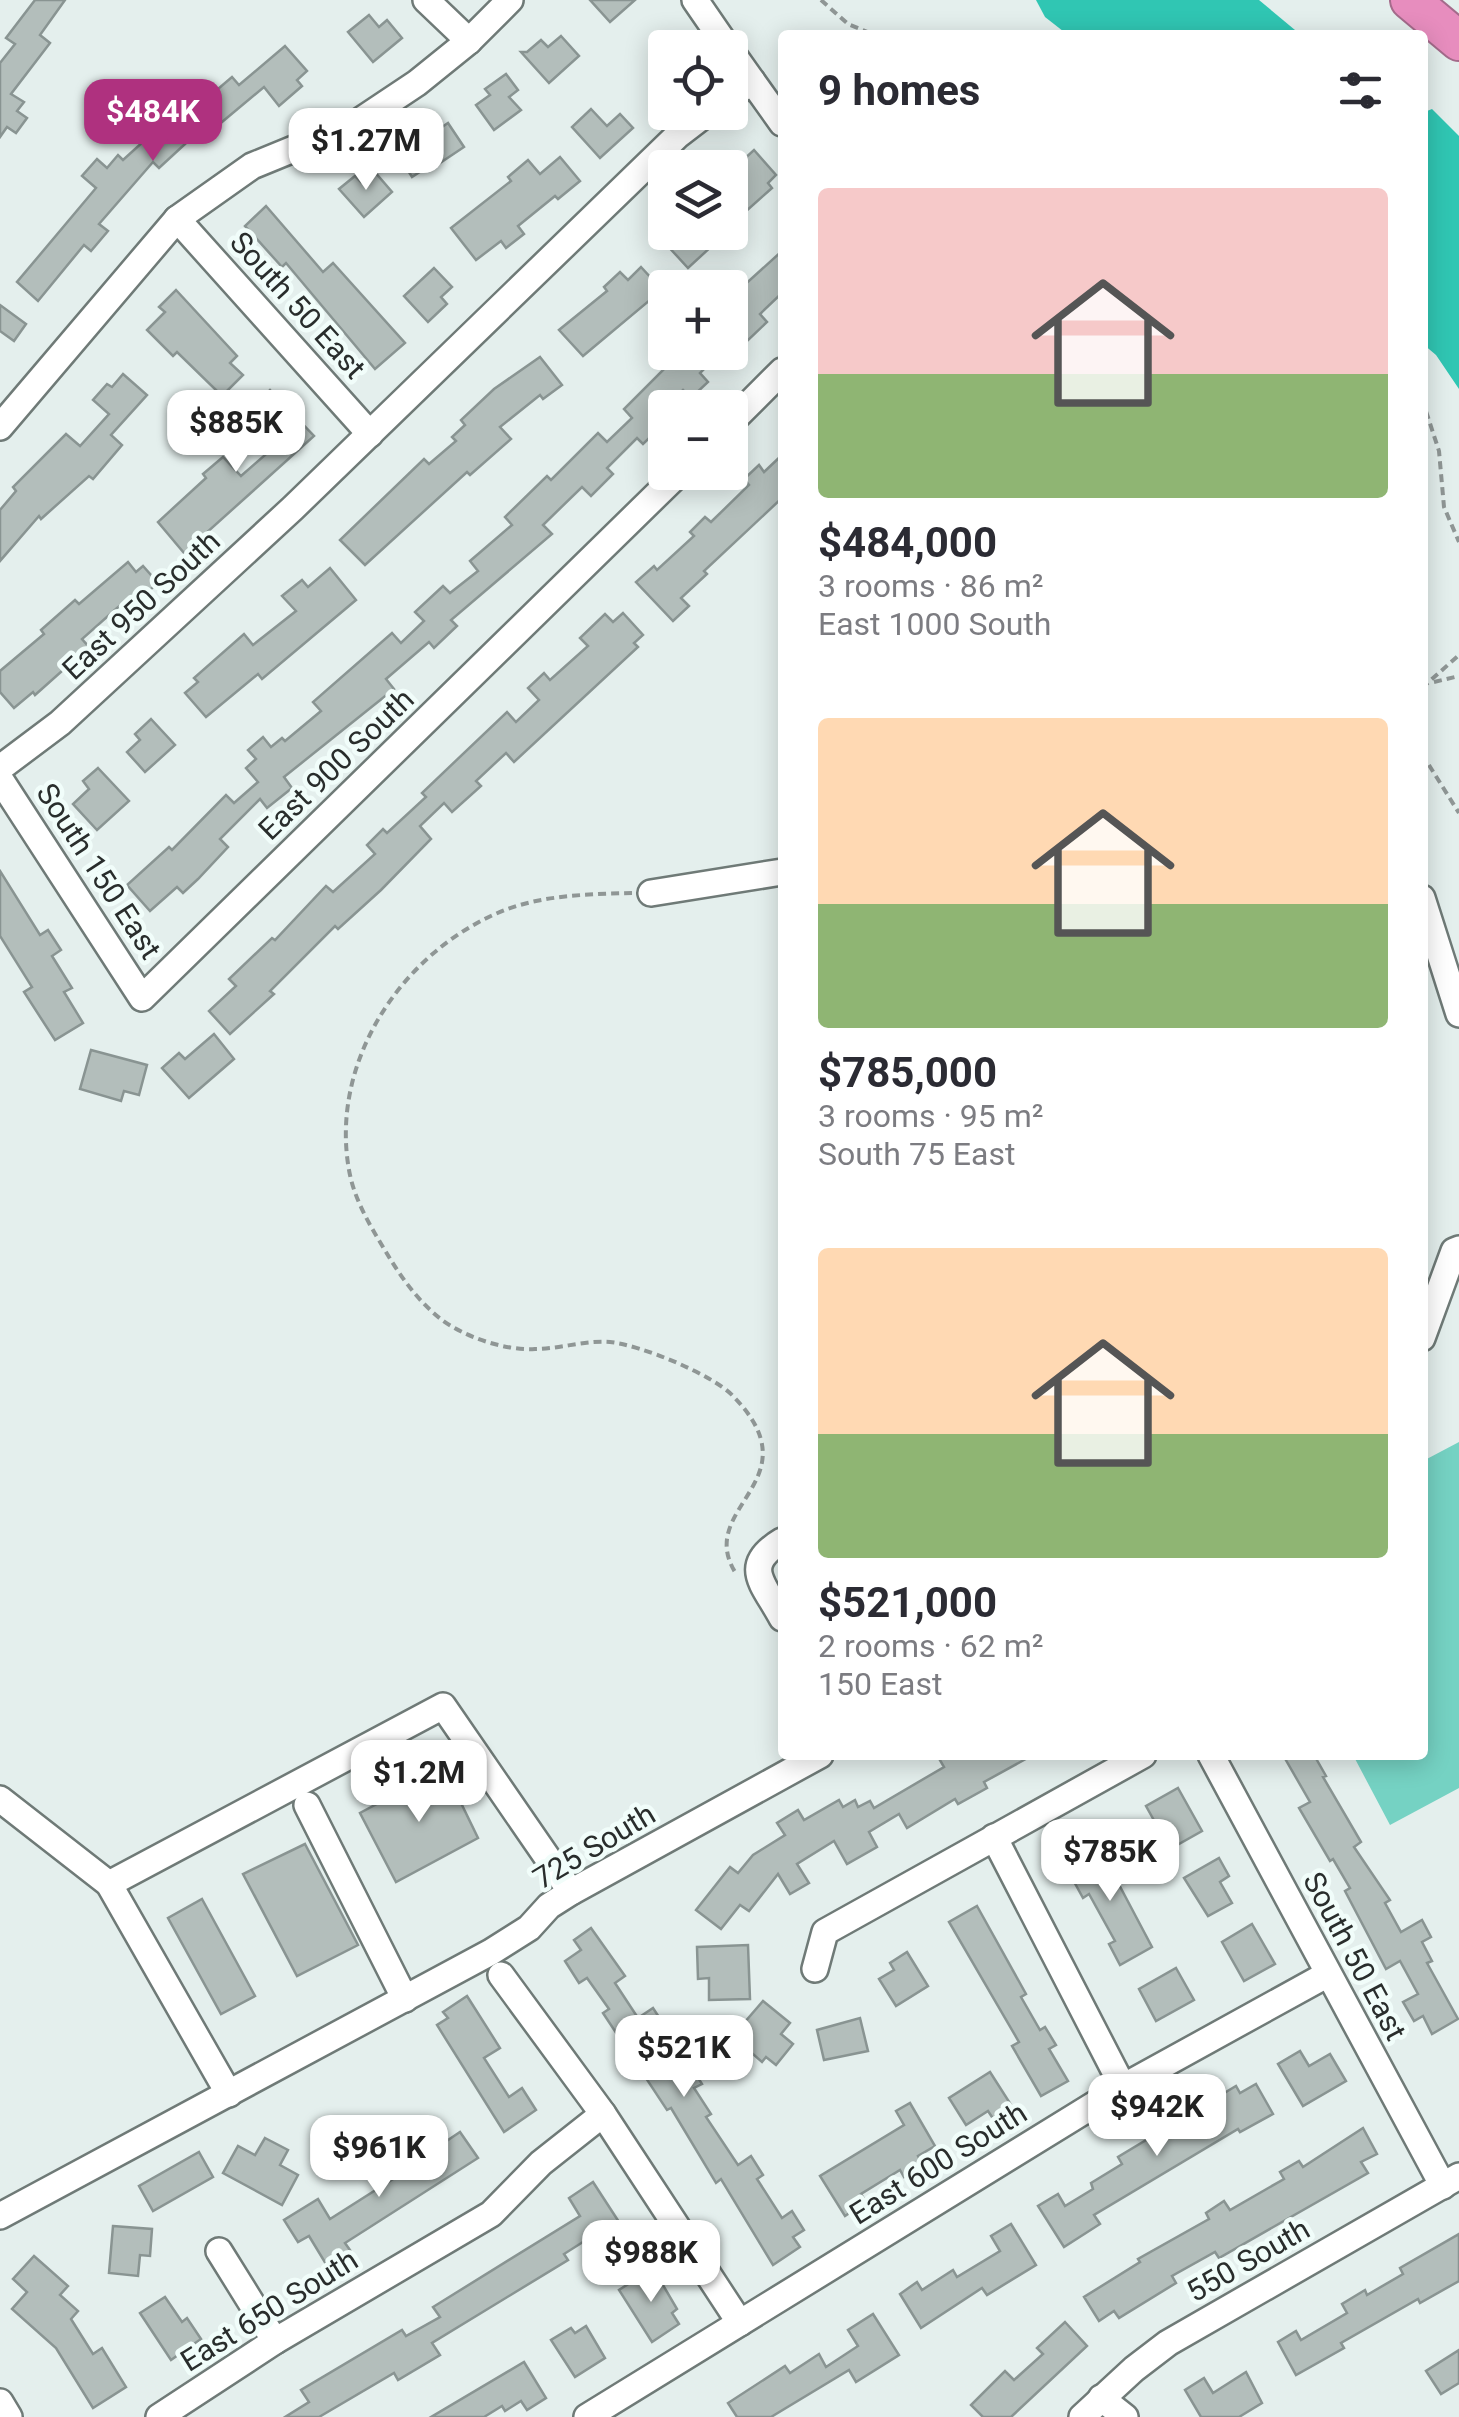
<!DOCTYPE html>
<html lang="en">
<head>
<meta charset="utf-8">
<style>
	:root { --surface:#fff; --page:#f7f7f7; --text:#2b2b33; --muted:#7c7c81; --accent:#af317f }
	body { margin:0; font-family:Roboto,sans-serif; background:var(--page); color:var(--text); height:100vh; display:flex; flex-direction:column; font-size:38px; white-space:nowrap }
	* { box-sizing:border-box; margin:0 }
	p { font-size:32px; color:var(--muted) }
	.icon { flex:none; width:55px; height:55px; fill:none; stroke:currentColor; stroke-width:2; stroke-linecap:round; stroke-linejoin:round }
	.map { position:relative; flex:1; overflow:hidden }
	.drawer { position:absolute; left:778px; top:30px; width:650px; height:1730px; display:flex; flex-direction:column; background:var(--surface); border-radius:10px; box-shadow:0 5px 25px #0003 }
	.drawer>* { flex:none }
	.fabs { position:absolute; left:648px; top:30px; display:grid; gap:20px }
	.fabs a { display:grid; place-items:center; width:100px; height:100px; border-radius:10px; background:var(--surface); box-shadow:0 5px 25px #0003; font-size:50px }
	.price { position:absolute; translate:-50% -85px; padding:0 22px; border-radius:20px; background:#fff; color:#222; font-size:32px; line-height:65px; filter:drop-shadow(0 2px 5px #0008) }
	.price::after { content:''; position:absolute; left:50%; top:60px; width:30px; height:22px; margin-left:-15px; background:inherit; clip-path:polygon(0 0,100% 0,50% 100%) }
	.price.on { background:var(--accent); color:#fff }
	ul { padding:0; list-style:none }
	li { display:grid; align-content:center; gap:20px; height:530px; padding:0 40px }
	li span { display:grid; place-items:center; height:310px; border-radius:10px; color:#555 }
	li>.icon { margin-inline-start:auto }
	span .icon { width:180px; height:180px; fill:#fffc; stroke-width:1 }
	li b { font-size:42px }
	h2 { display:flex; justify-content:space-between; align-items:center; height:120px; padding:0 40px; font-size:42px }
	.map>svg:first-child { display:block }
	.green { fill:#75d2c3 }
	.water { fill:#30c6b3 }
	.building { fill:#b3bebb; stroke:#899492; stroke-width:2.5 }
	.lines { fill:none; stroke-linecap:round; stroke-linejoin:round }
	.minor-casing { stroke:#6f7a77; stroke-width:30 }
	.highway-casing { stroke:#a46b8b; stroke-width:42 }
	.path { stroke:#8f9695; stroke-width:4; stroke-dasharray:8 5; stroke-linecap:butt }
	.minor { stroke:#fff; stroke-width:25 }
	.highway { stroke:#e78dbe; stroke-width:38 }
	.labels { text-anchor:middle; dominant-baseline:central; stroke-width:9; stroke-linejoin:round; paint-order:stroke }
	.street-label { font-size:30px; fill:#292d2c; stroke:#f1fdfa }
</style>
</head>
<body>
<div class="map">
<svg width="1459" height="2417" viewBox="0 0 1459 2417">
	<rect width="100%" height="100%" fill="#e4efed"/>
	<polygon class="green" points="1459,1442 1459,1788 1390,1825 1353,1755 1422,1755 1423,1461"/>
	<g class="water">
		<polygon points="1036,0 1259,0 1301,35 1068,35 1045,17"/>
		<polygon points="1432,109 1459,136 1459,389 1436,355 1423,344 1422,113"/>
	</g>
	<g class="building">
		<polygon points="35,0 65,0 40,35 50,43 11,94 24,102 17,111 27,118 16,133 7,127 0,137 0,63 15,44 6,38"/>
		<polygon points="590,0 635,0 610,22"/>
		<polygon points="369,15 379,27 387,20 402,38 373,62 348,32"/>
		<polygon points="561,36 579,56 549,83 521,52 527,52 541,40 548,47"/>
		<polygon points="285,46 307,71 297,80 302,86 279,106 264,87 216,127 210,121 159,168 153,162 99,224 108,231 91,251 84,245 38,301 17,282 96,188 82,176 97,159 107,168 118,155 123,160 177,111 184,118 232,77 239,85"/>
		<polygon points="506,74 518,90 509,97 521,110 494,130 476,105 490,95 485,89"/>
		<polygon points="591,109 607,126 620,114 633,128 600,158 572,127"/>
		<polygon points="448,123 464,147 431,169 429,166 412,177 399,156"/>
		<polygon points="754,150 776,175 768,183 772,188 744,213 730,197 730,172"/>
		<polygon points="560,157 580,181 558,199 555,196 518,226 524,234 506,248 501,241 476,260 451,228 511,181 508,177 528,160 540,174"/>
		<polygon points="374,171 392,192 364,217 339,189 355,176 361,182"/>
		<polygon points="266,206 323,272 333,263 405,343 375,369 286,263 282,267 245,226"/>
		<polygon points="676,232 727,232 688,268 665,243"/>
		<polygon points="782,251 782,293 760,314 767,322 744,344 730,328 737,322 730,314 730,298"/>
		<polygon points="641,267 662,290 583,356 559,330 607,291 604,287 620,272 628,280"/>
		<polygon points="434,268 452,287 441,297 447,304 428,322 404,296"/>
		<polygon points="176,290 237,356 230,363 243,375 225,393 219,393 177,352 173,356 147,330 165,312 159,307"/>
		<polygon points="0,305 26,324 14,341 0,331"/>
		<polygon points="681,352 721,352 700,373 708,382 691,398 683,390 658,414 665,423 643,444 637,438 607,468 613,474 591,496 582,487 543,525 552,534 451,620 457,626 434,648 429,642 386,679 394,689 284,777 292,788 267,808 260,799 220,839 228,847 198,879 183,893 177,887 150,911 127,885 169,847 172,850 226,795 234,803 258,782 246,768 256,759 248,750 263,737 271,747 282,738 285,741 321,711 313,702 392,633 401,643 424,621 415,612 443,586 450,593 478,571 470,561 512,525 505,517 547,476 551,480 598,433 607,442 632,418 624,409"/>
		<polygon points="540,357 562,385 543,399 540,395 500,427 511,439 470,475 467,472 365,565 340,540 424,459 429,464 456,441 452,437 465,425 461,420 494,389"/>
		<polygon points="123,374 147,395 111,435 122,445 93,479 89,476 41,519 39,516 0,561 0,510 16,491 13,487 66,434 80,446 109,414 93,400 107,384 112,387"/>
		<polygon points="270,390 314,436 184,553 158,522 206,478 203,474 223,457 241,476 272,449 250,427 260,417 252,408"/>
		<polygon points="782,455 782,498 704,571 707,574 681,598 689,606 673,621 636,582 654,566 657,570 694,536 690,532 705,517 711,522 749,485 744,479 759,465 764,472"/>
		<polygon points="128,562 136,572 143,566 158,583 144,595 140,591 117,608 82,639 89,647 35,695 33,692 14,708 0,692 0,671 44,634 41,630 75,600 79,604"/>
		<polygon points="330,568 356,600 262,679 258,674 206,717 185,693 198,682 194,678 244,634 253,645 296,611 282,596 302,580 308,587"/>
		<polygon points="623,613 643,635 634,643 638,647 514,762 506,753 476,781 481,786 452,812 444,803 420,826 431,839 381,890 338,929 335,926 270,991 274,994 230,1034 209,1011 236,986 229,979 272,938 275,940 326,886 333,892 375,854 367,845 383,829 387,833 426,797 422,793 507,712 516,722 539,700 528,688 544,673 550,680 588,646 580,638 605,614 613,622"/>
		<polygon points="151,719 175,745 145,772 127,752 140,740 135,734"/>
		<polygon points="98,768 129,801 97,830 73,804 89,789 83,781"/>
		<polygon points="0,871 40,935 48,930 61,950 52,956 72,988 64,992 83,1023 55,1040 24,992 32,987 0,936"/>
		<polygon points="214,1034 234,1059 189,1098 162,1068 179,1053 185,1059"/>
		<polygon points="91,1050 147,1065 139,1095 124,1091 121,1101 80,1089"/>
		<polygon points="937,1755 1033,1755 984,1782 987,1788 958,1804 955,1799 907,1828 899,1814 869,1832 877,1847 847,1864 834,1841 797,1864 809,1883 790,1894 778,1874 749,1911 740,1905 721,1929 696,1910 730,1867 738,1873 753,1855 785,1835 777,1823 798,1810 804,1820 839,1800 843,1807 855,1800 858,1807 870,1801 874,1808 944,1767"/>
		<polygon points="1283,1755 1314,1755 1326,1776 1323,1777 1361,1842 1354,1847 1390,1900 1385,1903 1401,1932 1422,1920 1431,1937 1422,1942 1432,1961 1427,1963 1458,2019 1432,2034 1423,2016 1414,2021 1403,2002 1418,1994 1400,1961 1386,1969 1345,1891 1350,1888 1333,1859 1330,1861 1299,1808 1310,1802"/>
		<polygon points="444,1768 478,1838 396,1882 360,1813"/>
		<polygon points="1178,1788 1202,1831 1170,1849 1146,1806"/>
		<polygon points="1097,1843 1152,1947 1120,1965 1109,1944 1115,1941 1089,1894 1083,1898 1072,1878 1080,1873 1071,1858"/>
		<polygon points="305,1844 358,1945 297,1976 243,1874"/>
		<polygon points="1219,1858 1229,1876 1220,1882 1232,1903 1208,1916 1184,1878"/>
		<polygon points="202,1899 255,1996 221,2014 168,1918"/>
		<polygon points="977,1906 1026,1994 1021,1997 1040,2030 1045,2027 1056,2045 1049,2049 1068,2081 1041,2096 1012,2046 1019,2042 949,1922"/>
		<polygon points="1252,1924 1275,1964 1244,1981 1222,1942"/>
		<polygon points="591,1928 625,1976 615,1983 638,2018 653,2008 666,2028 652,2037 676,2075 690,2065 702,2084 694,2088 711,2114 706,2117 738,2165 751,2156 763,2175 757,2179 782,2218 792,2211 804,2230 793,2237 800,2247 773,2265 721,2179 716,2183 671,2108 667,2110 603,2013 609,2009 587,1978 579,1983 565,1961 581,1950 574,1940"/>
		<polygon points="748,1945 750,1999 709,2000 709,1978 698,1979 697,1947"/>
		<polygon points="907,1952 928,1986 896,2006 879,1979 894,1970 890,1963"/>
		<polygon points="1176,1968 1194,2000 1156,2021 1139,1989"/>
		<polygon points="467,1996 500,2048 484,2058 509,2097 522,2088 536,2110 504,2132 437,2025 448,2018 443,2012"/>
		<polygon points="763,2001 790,2023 781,2034 793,2044 776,2065 766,2057 762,2062 753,2054 746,2063 725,2045"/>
		<polygon points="860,2018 868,2051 824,2060 817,2030"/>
		<polygon points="1300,2051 1309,2066 1330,2054 1346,2081 1303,2106 1278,2064"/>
		<polygon points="990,2072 1015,2111 996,2123 988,2111 966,2125 949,2098"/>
		<polygon points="1256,2084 1273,2114 1240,2132 1238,2129 1094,2215 1100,2224 1064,2247 1038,2206 1058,2194 1065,2206 1093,2189 1091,2183 1122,2164 1118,2157 1236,2086 1240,2093"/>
		<polygon points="910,2103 935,2146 918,2156 923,2166 904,2177 900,2170 861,2194 866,2202 845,2216 820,2176 904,2125 896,2111"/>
		<polygon points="1363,2128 1377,2154 1361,2162 1368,2173 1219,2258 1215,2252 1172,2276 1176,2283 1119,2318 1114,2311 1099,2321 1084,2297 1140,2262 1138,2259 1209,2219 1206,2213 1224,2201 1230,2210 1284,2179 1280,2172 1299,2161 1303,2167"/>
		<polygon points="460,2132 478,2158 345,2243 350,2250 326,2264 309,2236 298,2242 284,2220 318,2199 330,2219 415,2165 414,2163"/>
		<polygon points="265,2138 288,2150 280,2165 298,2175 282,2205 223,2173 238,2146 255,2155"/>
		<polygon points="199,2152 213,2177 153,2211 139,2186"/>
		<polygon points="593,2182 630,2239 607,2254 594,2235 564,2254 568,2260 432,2343 440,2355 398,2380 394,2373 319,2417 285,2417 309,2402 301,2390 402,2330 406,2336 440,2317 433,2307 580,2216 569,2198"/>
		<polygon points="1011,2224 1036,2265 987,2295 982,2288 921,2328 900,2294 917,2282 922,2290 953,2270 957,2277 1000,2251 991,2236"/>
		<polygon points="113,2226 152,2229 150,2256 140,2255 138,2276 109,2273"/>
		<polygon points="1459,2234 1459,2281 1420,2303 1418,2299 1341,2343 1344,2348 1296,2375 1278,2342 1296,2331 1301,2340 1347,2313 1342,2304 1365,2290 1367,2295 1403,2274 1400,2268"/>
		<polygon points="34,2256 68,2286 60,2295 78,2311 71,2319 93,2354 102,2348 126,2387 93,2408 56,2348 12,2309 27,2292 13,2279"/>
		<polygon points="653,2268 677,2309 672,2313 679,2324 652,2342 619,2290"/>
		<polygon points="165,2297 182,2322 187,2318 201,2339 171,2360 140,2313"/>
		<polygon points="873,2314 899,2355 856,2382 849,2370 771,2417 737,2417 728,2403 785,2366 790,2373 819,2354 826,2367 858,2346 848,2330"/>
		<polygon points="1065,2322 1087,2346 1011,2417 983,2417 971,2405 1005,2371 1014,2380 1043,2354 1037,2348"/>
		<polygon points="586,2326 605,2358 575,2377 551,2340 571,2328 575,2333"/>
		<polygon points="1459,2350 1459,2383 1441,2394 1426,2371"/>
		<polygon points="524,2362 546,2398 527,2410 521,2401 505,2411 502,2406 484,2417 431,2417"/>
		<polygon points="1246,2372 1262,2403 1239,2417 1201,2417 1185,2390 1204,2378 1213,2393"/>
	</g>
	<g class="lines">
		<g class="minor-casing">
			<g id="minor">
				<polyline points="426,0 469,41"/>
				<polyline points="695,0 728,48"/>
				<polyline points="730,50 782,123"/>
				<polyline points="730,97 752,81"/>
				<polyline points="177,219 370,434"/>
				<polyline points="730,423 782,371"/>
				<polyline points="0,427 177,219 252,166 357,123 417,83 469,41 510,0"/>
				<polyline points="0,768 60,723 293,508 678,135 708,112"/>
				<polyline points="0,779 142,998 680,472"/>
				<polyline points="651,893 782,872"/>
				<polyline points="1422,898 1459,1014"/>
				<polyline points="1422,1338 1454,1251 1459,1249"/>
				<path d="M782,1541C740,1566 764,1584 782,1618"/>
				<polyline points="1211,1755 1443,2186"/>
				<polyline points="0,1799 109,1884 229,2094"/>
				<polyline points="307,1805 405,1999"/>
				<polyline points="994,1837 1123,2087"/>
				<polyline points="109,1884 443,1706 571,1892"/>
				<polyline points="815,1969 825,1932 1143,1755"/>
				<polyline points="501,1975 603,2114 740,2323"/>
				<polyline points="0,2216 491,1952 529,1928 549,1906 571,1892 820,1755"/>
				<polyline points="219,2251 275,2341"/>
				<polyline points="1101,2398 1125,2417"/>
				<polyline points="0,2402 9,2417"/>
				<polyline points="159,2417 275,2341 491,2214 541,2163 603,2114"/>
				<polyline points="587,2417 1123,2087 1328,1974"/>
				<polyline points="1082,2417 1134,2369 1168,2343 1459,2176"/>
			</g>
		</g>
		<g class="highway-casing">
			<polyline id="highway" points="1410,0 1459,41"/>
		</g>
		<g class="path">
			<polyline points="821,0 848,24 875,35"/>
			<polyline points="1422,399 1439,451 1444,507 1459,542"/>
			<polyline points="1434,682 1459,676"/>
			<polyline points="1422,688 1459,655"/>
			<polyline points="1422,754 1459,813"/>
			<path d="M632,893C590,894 544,895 505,910C402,950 327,1064 350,1175C356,1204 374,1232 389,1257C403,1280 420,1303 442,1320C465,1337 506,1351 535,1349C560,1349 585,1340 610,1342C640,1345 712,1374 733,1396C816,1481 695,1506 735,1572"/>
		</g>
		<use href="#minor" class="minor"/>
		<use href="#highway" class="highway"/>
	</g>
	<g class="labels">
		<g class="street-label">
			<text transform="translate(298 305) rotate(48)">South 50 East</text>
			<text transform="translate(141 605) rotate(-43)">East 950 South</text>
			<text transform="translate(336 764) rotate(-44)">East 900 South</text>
			<text transform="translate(99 871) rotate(57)">South 150 East</text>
			<text transform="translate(594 1846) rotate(-31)">725 South</text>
			<text transform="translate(1355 1956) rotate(62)">South 50 East</text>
			<text transform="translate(938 2163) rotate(-32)">East 600 South</text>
			<text transform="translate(1248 2260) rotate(-30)">550 South</text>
			<text transform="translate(269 2310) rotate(-32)">East 650 South</text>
		</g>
	</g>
</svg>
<div class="fabs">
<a><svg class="icon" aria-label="locate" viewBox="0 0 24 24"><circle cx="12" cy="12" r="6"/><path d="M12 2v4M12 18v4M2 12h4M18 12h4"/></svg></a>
<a><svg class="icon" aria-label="layers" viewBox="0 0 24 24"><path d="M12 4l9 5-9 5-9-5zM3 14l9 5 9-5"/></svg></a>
<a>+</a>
<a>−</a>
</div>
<b class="price on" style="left:153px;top:164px">$484K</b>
<b class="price" style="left:366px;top:193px">$1.27M</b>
<b class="price" style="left:236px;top:475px">$885K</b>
<b class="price" style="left:419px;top:1825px">$1.2M</b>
<b class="price" style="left:1110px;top:1904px">$785K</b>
<b class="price" style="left:684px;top:2100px">$521K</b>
<b class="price" style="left:1157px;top:2159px">$942K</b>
<b class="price" style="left:379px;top:2200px">$961K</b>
<b class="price" style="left:651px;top:2305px">$988K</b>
<section class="drawer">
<h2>9 homes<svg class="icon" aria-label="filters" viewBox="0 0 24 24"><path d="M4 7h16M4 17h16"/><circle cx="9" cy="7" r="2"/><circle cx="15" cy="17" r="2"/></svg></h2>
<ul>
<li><span style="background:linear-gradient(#f6c9c9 60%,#8fb573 0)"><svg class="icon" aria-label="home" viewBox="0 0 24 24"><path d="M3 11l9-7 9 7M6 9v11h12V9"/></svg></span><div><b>$484,000</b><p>3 rooms · 86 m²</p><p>East 1000 South</p></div></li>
<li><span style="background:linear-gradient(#ffd9b3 60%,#8fb573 0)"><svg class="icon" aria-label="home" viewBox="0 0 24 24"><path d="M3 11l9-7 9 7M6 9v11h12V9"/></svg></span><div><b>$785,000</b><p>3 rooms · 95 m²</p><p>South 75 East</p></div></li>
<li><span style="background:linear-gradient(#ffd9b3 60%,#8fb573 0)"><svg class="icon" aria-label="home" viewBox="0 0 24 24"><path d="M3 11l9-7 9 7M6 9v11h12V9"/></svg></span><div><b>$521,000</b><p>2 rooms · 62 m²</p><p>150 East</p></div></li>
</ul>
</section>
</div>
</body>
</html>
